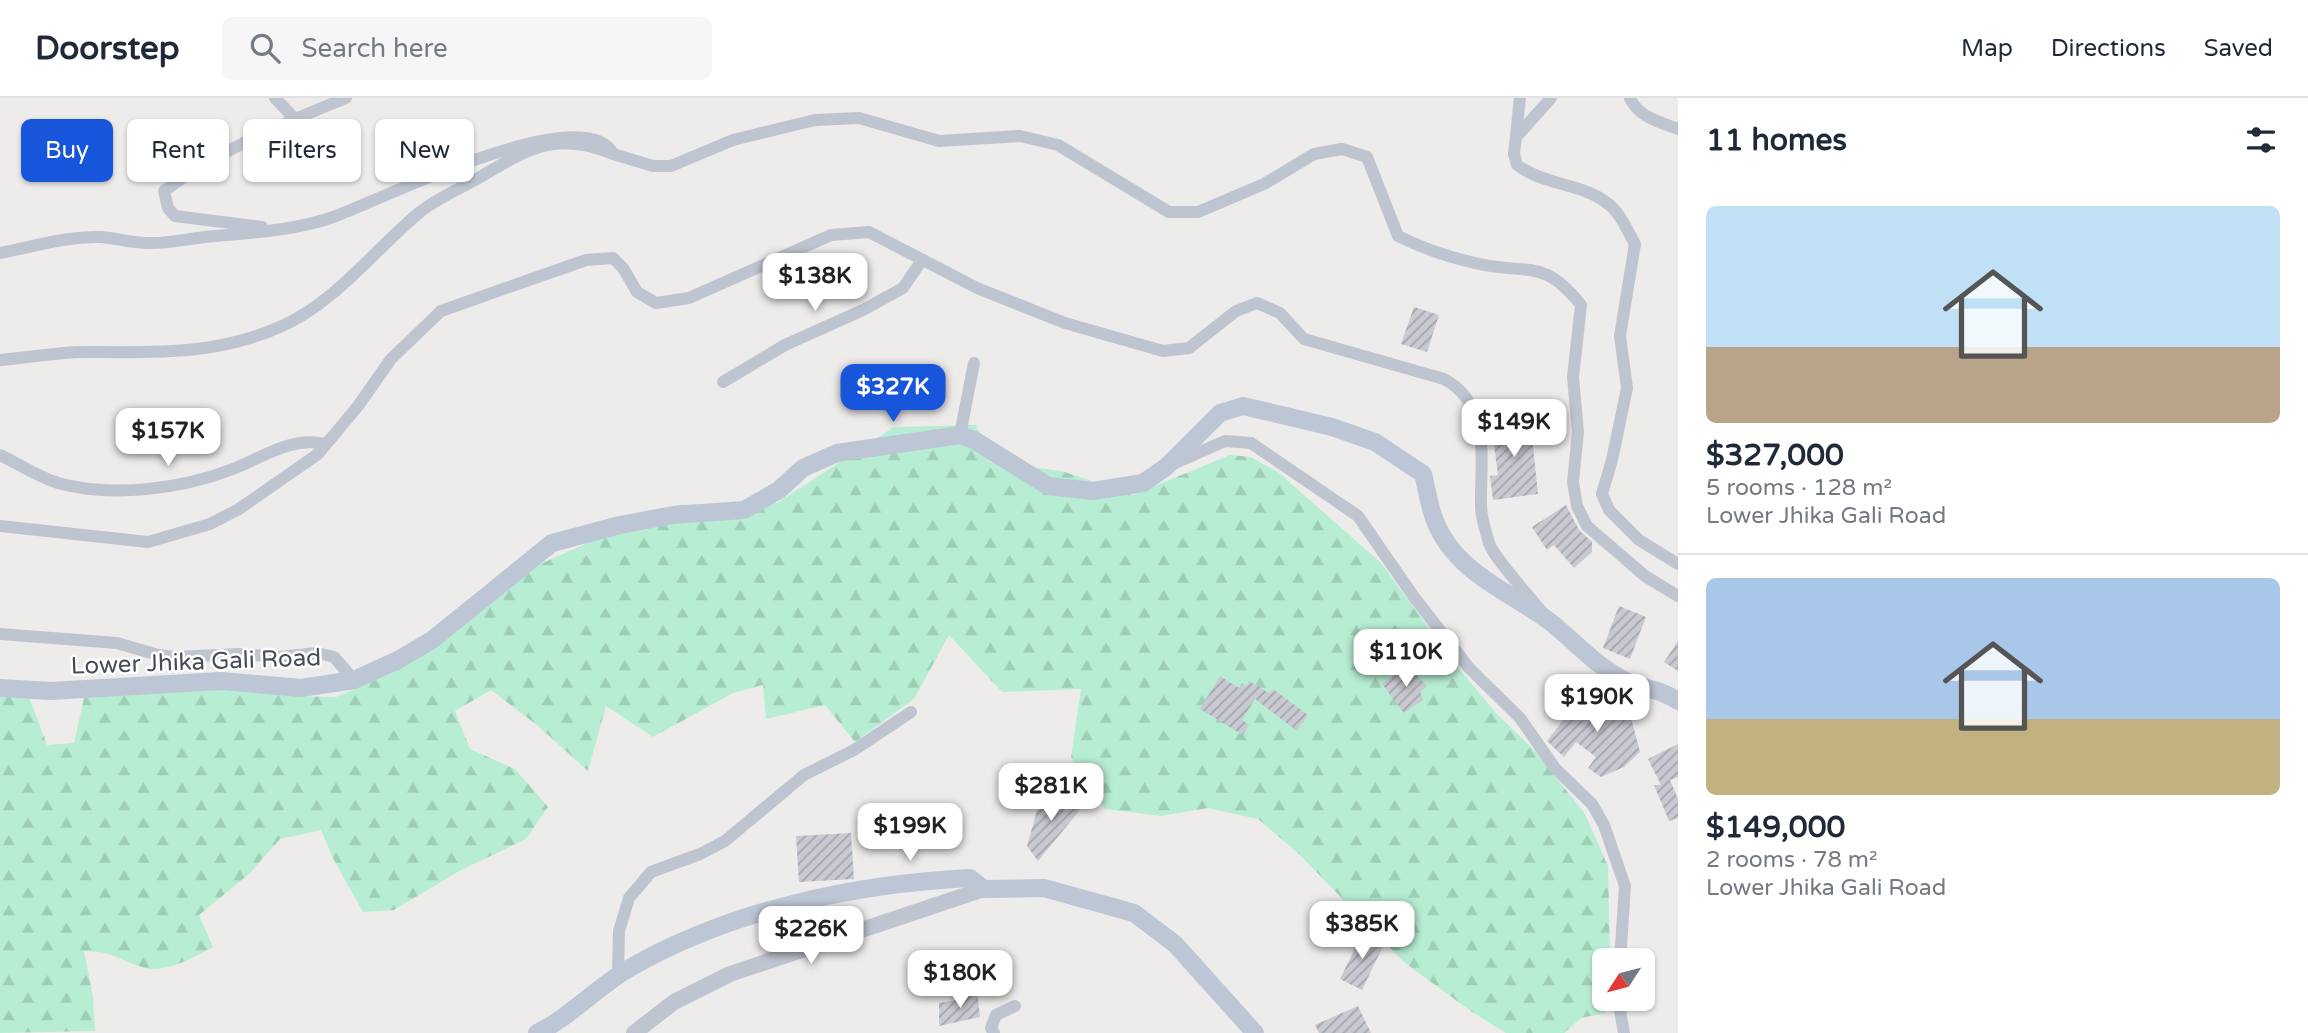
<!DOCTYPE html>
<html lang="en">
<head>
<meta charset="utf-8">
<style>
	:root { --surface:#fff; --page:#f6f6f7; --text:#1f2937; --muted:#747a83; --line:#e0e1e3; --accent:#1755db }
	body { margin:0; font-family:"Varela Round",sans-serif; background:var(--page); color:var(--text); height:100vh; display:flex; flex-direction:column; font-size:26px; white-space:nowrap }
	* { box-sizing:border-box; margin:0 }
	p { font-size:23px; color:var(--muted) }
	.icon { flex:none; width:38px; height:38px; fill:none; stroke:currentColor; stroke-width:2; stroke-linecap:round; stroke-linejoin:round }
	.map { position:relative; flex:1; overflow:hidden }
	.drawer { display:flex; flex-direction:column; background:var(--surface); width:630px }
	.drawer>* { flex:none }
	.guide { position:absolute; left:21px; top:21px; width:665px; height:63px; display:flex; gap:14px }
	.needle { width:46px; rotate:234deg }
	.buttons { position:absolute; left:1592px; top:850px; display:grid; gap:14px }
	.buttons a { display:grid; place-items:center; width:63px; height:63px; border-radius:10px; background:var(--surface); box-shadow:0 2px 5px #0004; font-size:35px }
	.price { position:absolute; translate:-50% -60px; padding:0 16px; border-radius:14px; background:#fff; color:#222; font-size:23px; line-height:46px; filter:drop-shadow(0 2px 4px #0008) }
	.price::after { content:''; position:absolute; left:50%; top:42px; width:21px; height:16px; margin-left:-10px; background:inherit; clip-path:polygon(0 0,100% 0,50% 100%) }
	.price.active { background:var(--accent); color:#fff }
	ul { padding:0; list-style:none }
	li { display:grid; align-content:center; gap:14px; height:371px; padding:0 28px }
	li+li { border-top:2px solid var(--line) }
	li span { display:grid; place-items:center; height:217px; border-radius:10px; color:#555 }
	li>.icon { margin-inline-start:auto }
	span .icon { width:126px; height:126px; fill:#fffc; stroke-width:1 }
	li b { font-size:30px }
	h2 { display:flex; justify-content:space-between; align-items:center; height:84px; padding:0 28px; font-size:30px }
	.chip { padding:0 24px; border-radius:10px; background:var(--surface); box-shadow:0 2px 5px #0004; font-size:24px; line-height:63px }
	.chip.active { background:var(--accent); color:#fff }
	header { display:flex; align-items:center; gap:42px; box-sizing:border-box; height:98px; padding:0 35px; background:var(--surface); border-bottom:2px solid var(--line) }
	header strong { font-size:33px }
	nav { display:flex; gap:38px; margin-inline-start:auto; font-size:24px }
	.search { width:490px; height:63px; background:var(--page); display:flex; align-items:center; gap:18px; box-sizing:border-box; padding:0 24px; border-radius:10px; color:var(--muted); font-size:26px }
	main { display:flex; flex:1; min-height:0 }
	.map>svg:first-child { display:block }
	.forest { fill:url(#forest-firs) }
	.building { fill:url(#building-hatch) }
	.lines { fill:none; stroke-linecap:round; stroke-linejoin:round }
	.minor { stroke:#bec5d1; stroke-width:12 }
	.tertiary { stroke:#bec5d1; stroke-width:16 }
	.secondary { stroke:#bdc6d5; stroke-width:18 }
	.labels { text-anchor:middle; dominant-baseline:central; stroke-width:5; stroke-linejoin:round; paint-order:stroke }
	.street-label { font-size:24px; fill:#444c58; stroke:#fff }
</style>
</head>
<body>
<header>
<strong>Doorstep</strong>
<div class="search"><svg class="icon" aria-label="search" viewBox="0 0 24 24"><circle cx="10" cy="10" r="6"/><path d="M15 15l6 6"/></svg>Search here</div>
<nav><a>Map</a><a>Directions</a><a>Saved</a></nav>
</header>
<main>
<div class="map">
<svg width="1678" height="935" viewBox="0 0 1678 935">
	<defs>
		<pattern id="forest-firs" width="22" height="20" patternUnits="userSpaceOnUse" patternTransform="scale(1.75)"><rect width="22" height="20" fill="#b7eed3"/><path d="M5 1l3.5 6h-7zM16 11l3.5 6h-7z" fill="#9fceb7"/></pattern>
		<pattern id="building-hatch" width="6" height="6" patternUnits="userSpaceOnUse" patternTransform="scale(1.75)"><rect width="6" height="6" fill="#c8c9d1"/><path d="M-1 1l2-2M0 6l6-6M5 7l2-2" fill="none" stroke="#a4a5ac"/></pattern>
	</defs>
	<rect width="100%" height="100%" fill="#eeebeb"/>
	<path class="forest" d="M976,327L990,364L1062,373L1133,397L1230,357L1251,359L1278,374L1381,465L1456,567L1496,615L1535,653L1585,716L1608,768L1610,863H1605L1606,915L1581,920L1564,935H1506L1472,914L1405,865L1299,756L1258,721L1208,710L1161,718L1105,711L1071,659L1081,591L1002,594L949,537L914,601L855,644L825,607L766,621L763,587L733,595L653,639L606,608L588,673L537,627L491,592L455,613L470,651L515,671L548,709L526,741L461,772L394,812L363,814L334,762L321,732L280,741L249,776L199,817L213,849C195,858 168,875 146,870C120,864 116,853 84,853L93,899L95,933L0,935V596H28L47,647L74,645L84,600L146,591L235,587L294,598L336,599L392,575L447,540L538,467L610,435L679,407L777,405L894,329Z"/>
	<g class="building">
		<polygon points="1414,209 1439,217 1427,254 1401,246"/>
		<polygon points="1530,319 1538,396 1493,402 1490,378 1498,377 1491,323"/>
		<polygon points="1566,407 1579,432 1592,444 1592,454 1574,470 1554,447 1547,452 1532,429"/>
		<polygon points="1619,508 1646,519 1630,561 1603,550"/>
		<polygon points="1678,543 1678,573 1664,564"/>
		<polygon points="1410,569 1427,588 1420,594 1423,602 1404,615 1382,586 1401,572 1404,578"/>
		<polygon points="1220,578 1239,590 1242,585 1246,588 1249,583 1269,595 1273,591 1308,617 1297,633 1255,601 1242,622 1249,627 1243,637 1200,611"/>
		<polygon points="1591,586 1610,601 1590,627 1630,616 1640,654 1624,669 1601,679 1588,670 1596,659 1576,644 1564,659 1547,643"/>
		<polygon points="1678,646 1678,679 1670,682 1678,701 1678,720 1669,723 1654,687 1661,687 1648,661"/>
		<polygon points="1042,695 1084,707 1038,763 1027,748"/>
		<polygon points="851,735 854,781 799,784 796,738"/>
		<polygon points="1363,834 1385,844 1362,892 1340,881"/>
		<polygon points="977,891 980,919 939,928 939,905 968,900 967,894"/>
		<polygon points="1358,908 1371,935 1319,935 1315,927"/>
	</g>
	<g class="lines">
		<g class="minor">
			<polyline points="275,0 295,21"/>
			<path d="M1520,0L1514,56L1517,67C1546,88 1584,86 1607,105C1620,114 1627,132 1635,146L1620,238L1627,290L1612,362L1602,396L1609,412L1639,442L1678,466"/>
			<path d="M1630,0C1638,19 1660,24 1678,31"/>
			<polyline points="1517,38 1551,0"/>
			<path d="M262,129L175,118L168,110L164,93C218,53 284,25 346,0"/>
			<path d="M0,155C31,149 68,138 100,139C116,140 131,145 147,145C166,146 186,141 205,139C248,135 295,133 336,118C384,100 586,0 613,56L653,68H671L733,42L815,22L859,20L939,43L1020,38L1058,47L1169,114H1198L1264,86L1314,56L1342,51L1367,59L1398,138C1422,150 1449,159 1475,165C1527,178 1542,158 1581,207L1573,279L1578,334L1573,384L1577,408L1587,428L1645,478L1678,498"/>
			<path d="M0,262C28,260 57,254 84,254C154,254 216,258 282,228C337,203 374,152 420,114C436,101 457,92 475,82C525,53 554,31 613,56"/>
			<polyline points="723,284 785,247 863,212 903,190 922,162"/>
			<polyline points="960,337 974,265"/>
			<path d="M0,357C19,366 38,379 58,385C112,400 181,391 233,371C263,359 292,338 325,346"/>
			<polyline points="1173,366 1225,343 1251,345 1358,418 1414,499 1469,570 1520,620 1555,670 1592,706 1604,727 1625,788 1620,863"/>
			<path d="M0,428L148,444L210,426L239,411L318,356L358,308L391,261L441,213L586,162L613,160L623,170L637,194L656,205L689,200L831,137L869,134L977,190L1065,225L1163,253L1189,250L1236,213L1257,205L1280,215L1304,241L1444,281C1492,307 1480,361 1481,408C1481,420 1486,434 1489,445C1494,460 1530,499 1542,514"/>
			<polyline points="0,536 117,545 158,557 176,559 240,556 280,559 317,555 334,559 354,582"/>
			<polyline points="618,878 619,833 629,800 651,774 700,756 725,743 804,677 854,652 911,614"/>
			<polyline points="1618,901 1624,935"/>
			<polyline points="994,935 991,930 996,917 1015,908"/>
		</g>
		<polyline class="tertiary" points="634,935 674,904 730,876 984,791"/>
		<g class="secondary">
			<path d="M0,590L51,593L221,583L301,590L354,582L398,562L432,542L552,445L620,427L673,417L744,412L779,392L803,370L837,355L960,337L974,342L1048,388L1093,393L1143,385L1166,369L1220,315L1243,308L1332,329L1375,344L1423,376C1427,391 1429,408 1435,423C1455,474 1508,493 1549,523C1574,542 1594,567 1624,582C1642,591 1661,591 1678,603"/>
			<path d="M537,935C570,919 596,890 628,871C730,812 854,786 970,780L984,791L1044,790L1134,815L1175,846L1255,935"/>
		</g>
	</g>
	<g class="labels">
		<g class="street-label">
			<text transform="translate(196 564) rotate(-2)">Lower Jhika Gali Road</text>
		</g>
	</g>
</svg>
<div class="buttons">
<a><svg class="needle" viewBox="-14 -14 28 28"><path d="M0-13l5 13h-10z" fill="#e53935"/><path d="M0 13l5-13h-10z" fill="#747a83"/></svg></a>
</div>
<b class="price" style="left:815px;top:215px">$138K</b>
<b class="price active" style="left:893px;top:326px">$327K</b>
<b class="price" style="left:1514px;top:361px">$149K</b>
<b class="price" style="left:168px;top:370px">$157K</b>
<b class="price" style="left:1406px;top:591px">$110K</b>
<b class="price" style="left:1597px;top:636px">$190K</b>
<b class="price" style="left:1051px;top:725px">$281K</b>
<b class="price" style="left:910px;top:765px">$199K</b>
<b class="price" style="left:1362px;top:863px">$385K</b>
<b class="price" style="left:811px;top:868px">$226K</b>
<b class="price" style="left:960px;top:912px">$180K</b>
<div class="guide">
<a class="chip active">Buy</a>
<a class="chip">Rent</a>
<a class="chip">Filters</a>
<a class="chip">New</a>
</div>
</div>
<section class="drawer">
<h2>11 homes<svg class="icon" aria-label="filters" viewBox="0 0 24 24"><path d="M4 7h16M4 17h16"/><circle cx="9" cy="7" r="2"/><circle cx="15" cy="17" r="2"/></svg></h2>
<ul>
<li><span style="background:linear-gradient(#bfe0f5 65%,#b9a48a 0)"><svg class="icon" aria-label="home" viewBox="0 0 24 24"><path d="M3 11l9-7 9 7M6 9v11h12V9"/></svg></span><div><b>$327,000</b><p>5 rooms · 128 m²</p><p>Lower Jhika Gali Road</p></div></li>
<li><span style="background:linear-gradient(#a9c7e8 65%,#c2b280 0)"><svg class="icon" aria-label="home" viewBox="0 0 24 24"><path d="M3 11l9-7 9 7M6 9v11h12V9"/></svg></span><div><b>$149,000</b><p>2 rooms · 78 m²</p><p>Lower Jhika Gali Road</p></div></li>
</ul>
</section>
</main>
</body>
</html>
